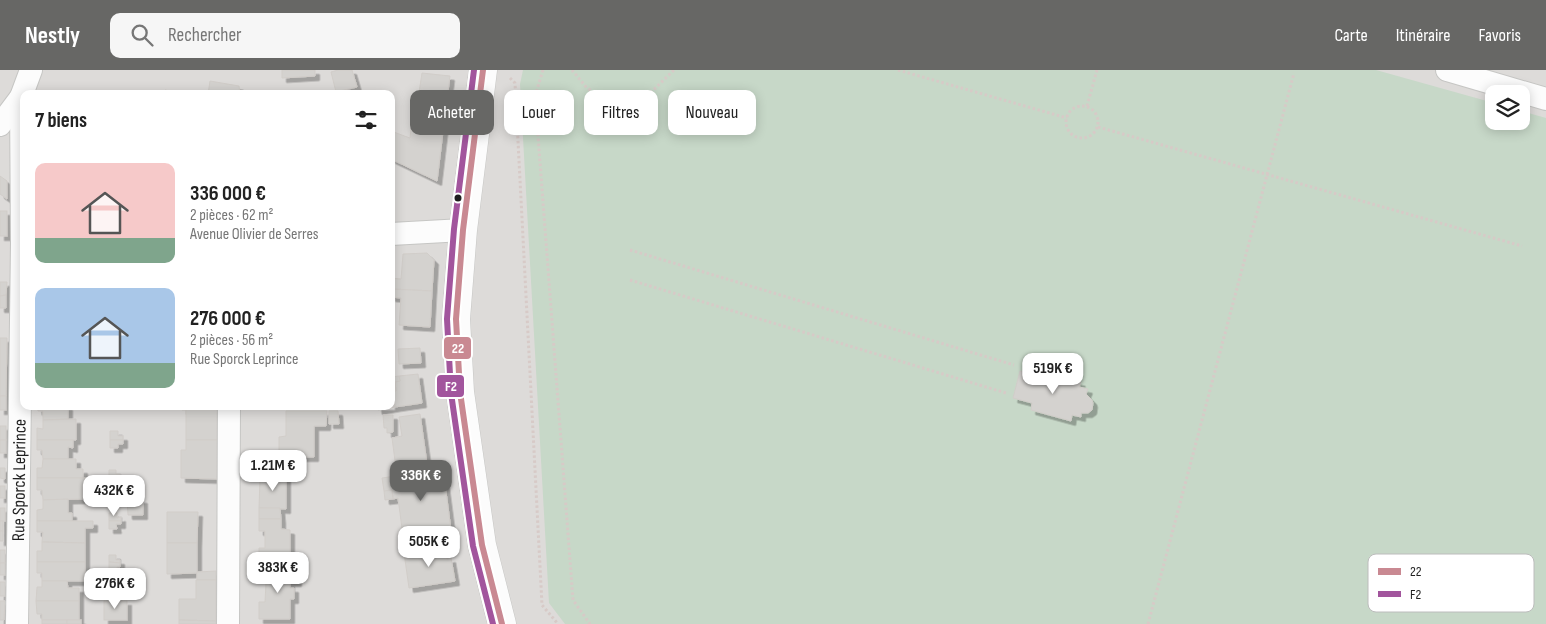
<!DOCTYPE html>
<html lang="fr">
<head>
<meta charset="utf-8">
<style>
	:root { --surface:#fff; --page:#f6f6f6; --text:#222; --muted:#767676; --accent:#676765 }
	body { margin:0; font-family:"Sofia Sans Condensed",sans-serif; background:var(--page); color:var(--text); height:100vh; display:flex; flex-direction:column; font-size:19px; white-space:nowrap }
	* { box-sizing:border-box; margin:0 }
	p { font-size:16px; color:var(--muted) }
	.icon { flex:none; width:28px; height:28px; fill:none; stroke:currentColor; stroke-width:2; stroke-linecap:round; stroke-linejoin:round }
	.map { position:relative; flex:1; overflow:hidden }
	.drawer { position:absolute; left:20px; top:20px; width:375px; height:320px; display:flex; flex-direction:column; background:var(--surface); border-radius:10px; box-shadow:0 2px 12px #0003 }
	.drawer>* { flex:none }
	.guide { position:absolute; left:410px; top:20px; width:475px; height:45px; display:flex; gap:10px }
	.tools { position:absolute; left:1485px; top:15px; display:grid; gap:10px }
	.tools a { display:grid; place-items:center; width:45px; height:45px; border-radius:10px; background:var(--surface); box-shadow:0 2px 12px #0003; font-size:25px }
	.price { position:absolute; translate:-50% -42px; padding:0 11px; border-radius:10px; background:#fff; color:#222; font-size:16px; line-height:32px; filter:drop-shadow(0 1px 2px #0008) }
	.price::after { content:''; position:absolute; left:50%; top:30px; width:15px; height:11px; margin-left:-8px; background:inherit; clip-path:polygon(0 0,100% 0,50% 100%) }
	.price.active { background:var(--accent); color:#fff }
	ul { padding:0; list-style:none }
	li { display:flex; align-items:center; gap:15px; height:125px; padding:0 15px }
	li span { display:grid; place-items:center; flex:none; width:140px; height:100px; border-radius:10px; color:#555 }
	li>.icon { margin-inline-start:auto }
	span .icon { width:60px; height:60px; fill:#fffc; stroke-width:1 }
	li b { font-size:21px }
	h2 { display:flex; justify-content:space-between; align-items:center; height:60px; padding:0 15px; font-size:21px }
	.pill { padding:0 18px; border-radius:10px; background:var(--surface); box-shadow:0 2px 12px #0003; font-size:18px; line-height:45px }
	.pill.active { background:var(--accent); color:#fff }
	header { display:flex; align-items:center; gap:30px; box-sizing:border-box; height:70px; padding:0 25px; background:var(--accent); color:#fff }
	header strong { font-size:24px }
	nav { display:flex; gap:28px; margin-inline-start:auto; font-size:18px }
	.search { width:350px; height:45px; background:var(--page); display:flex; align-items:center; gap:12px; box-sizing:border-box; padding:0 18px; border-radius:10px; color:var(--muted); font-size:19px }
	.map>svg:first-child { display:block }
	.residential { fill:#dddbd9; fill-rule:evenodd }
	.cemetery { fill:#c7d8c8 }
	.building { fill:#d4d2cf; stroke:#d1cdc9; filter:url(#shadow) }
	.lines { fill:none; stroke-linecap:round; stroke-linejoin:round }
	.minor-casing { stroke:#c6c6c4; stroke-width:24 }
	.tertiary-casing { stroke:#c6c6c4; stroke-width:29 }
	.path { stroke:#d7cac7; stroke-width:3; stroke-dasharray:2.5 2.5; stroke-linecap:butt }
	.minor { stroke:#fcfcfc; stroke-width:22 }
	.tertiary { stroke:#fcfcfc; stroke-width:28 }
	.bus-1-casing { stroke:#fff; stroke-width:10 }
	.bus-2-casing { stroke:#fff; stroke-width:10 }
	.bus-1 { stroke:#c98992; stroke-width:6 }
	.bus-2 { stroke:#a2559d; stroke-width:6 }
	.bus-dot { fill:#1f1f1f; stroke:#fff; stroke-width:2 }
	.labels { text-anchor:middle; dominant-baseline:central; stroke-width:4.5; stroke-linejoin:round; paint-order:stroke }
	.street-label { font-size:18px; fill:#1f1f1f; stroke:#fff }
	.key { fill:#fff; stroke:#bcbcbc; stroke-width:1 }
	.key-label { font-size:14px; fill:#1f1f1f }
	.line-badge { stroke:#fff; stroke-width:2 }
	.badge-label { font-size:14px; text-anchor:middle; font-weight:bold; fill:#fff }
</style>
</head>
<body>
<header>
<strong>Nestly</strong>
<div class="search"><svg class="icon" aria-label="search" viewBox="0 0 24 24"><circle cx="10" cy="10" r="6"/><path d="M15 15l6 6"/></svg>Rechercher</div>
<nav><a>Carte</a><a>Itinéraire</a><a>Favoris</a></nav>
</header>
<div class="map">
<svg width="1546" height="554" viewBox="0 0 1546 554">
	<defs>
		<filter id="shadow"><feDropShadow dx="4.5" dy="4.5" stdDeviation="0" flood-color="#0004"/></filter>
	</defs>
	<rect width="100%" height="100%" fill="#eeece8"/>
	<path class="residential" d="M0,0H1546V554H0ZM24,24H391V336H24ZM1494,24H1521V51H1494Z"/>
	<polygon class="cemetery" points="523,0 1376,0 1494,33 1494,51 1521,51 1521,41 1546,48 1546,554 565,554 549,533 520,14"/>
	<g class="building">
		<polygon points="282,0 315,0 315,6 282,8"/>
		<polygon points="338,0 352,0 357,17 336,22 331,2"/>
		<polygon points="422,3 450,6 445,45 416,42"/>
		<polygon points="210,11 239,16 240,24 208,24"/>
		<polygon points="165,20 183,24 164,24"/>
		<polygon points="413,41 445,45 437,111 391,89 391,61 410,68"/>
		<polygon points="0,106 7,111 7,129 0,124"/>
		<rect x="0" y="141" width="7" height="25"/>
		<polygon points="427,183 434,190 432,221 391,219 391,208 401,209 403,184"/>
		<polygon points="0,212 7,212 6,225 0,226"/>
		<polygon points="391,219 432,221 430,257 399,255 401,228 391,227"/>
		<polygon points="6,225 6,238 0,238 0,226"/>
		<polygon points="0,268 7,268 6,326 0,326"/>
		<polygon points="420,278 421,293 399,294 398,279"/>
		<polygon points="1020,301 1040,307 1042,301 1081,312 1079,317 1088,319 1086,324 1092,330 1093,333 1092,340 1088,343 1081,343 1081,347 1072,345 1071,351 1031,340 1032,333 1013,328"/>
		<polygon points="418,304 422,333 395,337 393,321 396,321 395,312 400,311 399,306"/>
		<polygon points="399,306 400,311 395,312 396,321 393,321 395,337 378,340 377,336 391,336 391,307"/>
		<rect x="0" y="326" width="6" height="14"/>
		<polygon points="37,336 68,336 68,349 43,350 43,341 38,341"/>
		<polygon points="182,336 217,336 217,370 186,370 186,340 182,340"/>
		<polygon points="286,341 327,341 326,356 314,356 314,387 279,387 279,367 286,366"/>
		<polygon points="329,341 338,341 339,354 329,354"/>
		<polygon points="420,344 428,401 397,406 392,368 402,366 399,347"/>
		<polygon points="383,345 393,345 393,362 387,363 387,358 384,358"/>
		<polygon points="76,349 76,370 37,370 37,358 43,359 43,350"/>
		<rect x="0" y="356" width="6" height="14"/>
		<polygon points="110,361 118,361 118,366 123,366 123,370 110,370"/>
		<rect x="0" y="370" width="6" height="13"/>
		<polygon points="37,370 73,370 73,378 68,377 68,389 43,389 42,380 37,380"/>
		<polygon points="110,370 123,370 123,374 118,374 118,378 110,378"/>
		<polygon points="186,370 217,370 217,409 181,408 181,380 186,380"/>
		<polygon points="43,389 76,389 76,399 83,399 83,408 37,408 37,398 42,398"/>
		<polygon points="0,398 5,398 5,409 0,408"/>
		<polygon points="443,399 451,460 403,466 398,428 393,429 392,420 384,421 382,408"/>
		<polygon points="109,400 116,400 116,404 120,404 120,408 109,408"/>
		<polygon points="278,403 278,407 286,407 286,439 259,438 260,407 270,407 270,404"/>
		<polygon points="37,408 88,408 88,415 83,415 83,429 43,430 42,420 37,420"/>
		<polygon points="109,408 128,408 127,429 108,430"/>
		<rect x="0" y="416" width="5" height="12"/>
		<polygon points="392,420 393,429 385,430 384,421"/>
		<polygon points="68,429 68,443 72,443 72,451 37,451 37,440 43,439 43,430"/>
		<polygon points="127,429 143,429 143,445 128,445"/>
		<rect x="0" y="438" width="5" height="13"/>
		<polygon points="259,438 280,438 281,449 259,449"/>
		<polygon points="167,442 198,442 197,473 167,473"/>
		<polygon points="109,443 117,443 117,448 121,447 121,451 109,451"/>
		<polygon points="259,449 281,449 281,459 290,460 290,494 259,494 259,478 265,478 265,461 259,461"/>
		<rect x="0" y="451" width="3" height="10"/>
		<polygon points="37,451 93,451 93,458 85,458 85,473 42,472 43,462 37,462"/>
		<polygon points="109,451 121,451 121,454 116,454 117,459 109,459"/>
		<polygon points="451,460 453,476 415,482 413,464"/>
		<rect x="0" y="461" width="3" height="10"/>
		<polygon points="42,472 85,473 85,492 37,492 37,481 42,481"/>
		<polygon points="167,473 197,473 197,503 167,504"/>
		<polygon points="445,478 447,489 451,488 455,511 409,518 404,483"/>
		<rect x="0" y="480" width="5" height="13"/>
		<polygon points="109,485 116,485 116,490 120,490 120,493 109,492"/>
		<polygon points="37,492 85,492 85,511 42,511 42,503 37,503"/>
		<polygon points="109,492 120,493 120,497 117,497 116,501 109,501"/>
		<rect x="0" y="493" width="5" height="12"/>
		<polygon points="263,499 297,499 297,512 290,512 290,518 294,518 294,529 290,529 290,549 259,549 259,532 265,532 266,512 263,511"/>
		<polygon points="216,501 216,510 197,510 197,502"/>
		<polygon points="196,510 216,510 216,551 179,550 179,529 196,529"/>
		<polygon points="42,511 67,511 68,518 79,518 79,531 36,531 37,517 42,517"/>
		<rect x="0" y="512" width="5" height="14"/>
		<polygon points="0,531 5,531 4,550 0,550"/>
		<polygon points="36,531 79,531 79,550 42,550 42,544 37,544"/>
		<rect x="104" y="531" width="23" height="19"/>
		<rect x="42" y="550" width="25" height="4"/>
		<rect x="67" y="550" width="14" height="4"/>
		<polygon points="179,550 216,551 216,554 179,554"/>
	</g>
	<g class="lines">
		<g class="minor-casing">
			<g id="minor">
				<polyline points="1447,0 1546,29"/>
				<polyline points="0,55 21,27 31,0"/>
				<polyline points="391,164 463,160"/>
				<path id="s1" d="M17,554L22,174L21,27"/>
				<polyline points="228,554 229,336"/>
			</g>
		</g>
		<g class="tertiary-casing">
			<polyline id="tertiary" points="483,0 463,160 456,249 460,322 482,475 502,554"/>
		</g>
		<g class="path">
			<polyline points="543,0 535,26 573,530 590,554"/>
			<polyline points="572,0 587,18 608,31 630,49 642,31 674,0"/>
			<polyline points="898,0 1067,48"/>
			<polyline points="510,8 515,13 542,535 558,554"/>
			<circle cx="1082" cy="52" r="16"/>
			<polyline points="1087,36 1097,0"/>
			<polyline points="1098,57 1522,176"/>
			<polyline points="630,180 1014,295"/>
			<polyline points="630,210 1006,323"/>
			<polyline points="1148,554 1294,3"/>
		</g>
		<use href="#minor" class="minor"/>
		<use href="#tertiary" class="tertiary"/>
		<g class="bus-1-casing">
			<polyline id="bus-1" points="483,0 463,160 456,249 460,322 482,475 502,554"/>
		</g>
		<g class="bus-2-casing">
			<polyline id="bus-2" points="474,0 454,159 447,249 451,323 473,476 493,554"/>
		</g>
		<use href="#bus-1" class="bus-1"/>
		<use href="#bus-2" class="bus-2"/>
	</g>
	<circle class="bus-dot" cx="458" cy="128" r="4.5"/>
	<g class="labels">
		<g class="street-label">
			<text stroke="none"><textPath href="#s1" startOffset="144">Rue Sporck Leprince</textPath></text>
		</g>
	</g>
	<rect x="1368" y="484" width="166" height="58" rx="8" class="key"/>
	<rect x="1378" y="498" width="23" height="7" fill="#c98992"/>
	<rect x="1378" y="521" width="23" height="6" fill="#a2559d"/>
	<g class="key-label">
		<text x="1410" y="506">22</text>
		<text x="1410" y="529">F2</text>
	</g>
	<g class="line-badge">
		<rect x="443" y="266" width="29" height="24" rx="5" fill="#c98992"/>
		<rect x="436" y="304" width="29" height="24" rx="5" fill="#a2559d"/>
	</g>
	<g class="badge-label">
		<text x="458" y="283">22</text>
		<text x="451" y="321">F2</text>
	</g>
</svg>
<div class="tools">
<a><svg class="icon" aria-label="layers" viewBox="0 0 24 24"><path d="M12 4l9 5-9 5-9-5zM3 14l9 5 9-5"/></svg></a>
</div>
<b class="price" style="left:1053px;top:325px">519K €</b>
<b class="price" style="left:273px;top:422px">1.21M €</b>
<b class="price active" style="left:421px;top:432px">336K €</b>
<b class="price" style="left:114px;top:447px">432K €</b>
<b class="price" style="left:429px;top:498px">505K €</b>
<b class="price" style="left:278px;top:524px">383K €</b>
<b class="price" style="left:115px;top:540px">276K €</b>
<div class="guide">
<a class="pill active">Acheter</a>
<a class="pill">Louer</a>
<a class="pill">Filtres</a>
<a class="pill">Nouveau</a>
</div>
<section class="drawer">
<h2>7 biens<svg class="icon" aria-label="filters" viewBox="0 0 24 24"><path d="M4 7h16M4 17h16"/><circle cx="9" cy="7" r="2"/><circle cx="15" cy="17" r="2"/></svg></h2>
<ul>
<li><span style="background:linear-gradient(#f6c9c9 75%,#7fa58c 0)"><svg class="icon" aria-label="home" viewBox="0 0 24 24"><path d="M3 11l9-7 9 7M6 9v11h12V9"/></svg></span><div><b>336 000 €</b><p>2 pièces · 62 m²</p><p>Avenue Olivier de Serres</p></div></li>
<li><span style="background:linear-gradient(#a9c7e8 75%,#7fa58c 0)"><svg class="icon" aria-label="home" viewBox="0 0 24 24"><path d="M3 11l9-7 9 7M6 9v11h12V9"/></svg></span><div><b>276 000 €</b><p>2 pièces · 56 m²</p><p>Rue Sporck Leprince</p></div></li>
</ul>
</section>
</div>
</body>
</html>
